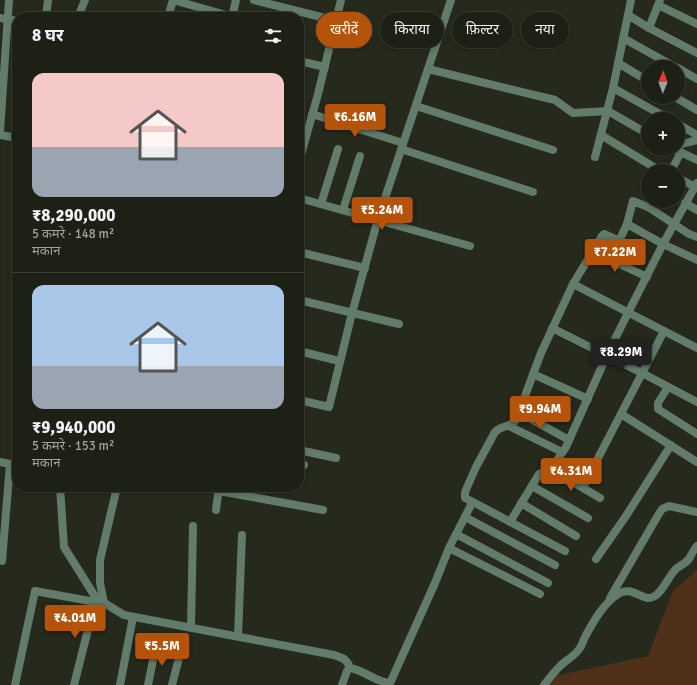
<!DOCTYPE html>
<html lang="hi">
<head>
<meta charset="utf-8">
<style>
	:root { --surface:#1c2015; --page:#25281e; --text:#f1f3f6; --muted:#a0a3a0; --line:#3a3e34; --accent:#b45309 }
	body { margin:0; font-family:Signika,"Noto Sans Devanagari",sans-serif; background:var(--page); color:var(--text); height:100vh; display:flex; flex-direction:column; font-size:15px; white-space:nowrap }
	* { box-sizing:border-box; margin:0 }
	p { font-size:13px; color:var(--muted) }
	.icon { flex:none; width:22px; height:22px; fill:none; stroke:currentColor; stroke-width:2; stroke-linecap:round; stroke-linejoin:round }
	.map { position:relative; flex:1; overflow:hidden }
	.side { position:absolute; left:12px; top:12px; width:292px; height:480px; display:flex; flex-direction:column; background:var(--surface); border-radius:16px; box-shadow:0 2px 6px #0003,0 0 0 1px var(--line) }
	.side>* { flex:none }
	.hud { position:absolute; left:316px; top:12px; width:321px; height:36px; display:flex; gap:8px }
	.needle { width:26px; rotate:1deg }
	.controls { position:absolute; left:641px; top:60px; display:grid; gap:8px }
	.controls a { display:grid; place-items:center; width:44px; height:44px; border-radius:50%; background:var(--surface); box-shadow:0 2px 6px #0003,0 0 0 1px var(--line); font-size:20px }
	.price { position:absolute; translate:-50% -34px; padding:0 9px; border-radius:4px; background:var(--accent); color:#fff; font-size:13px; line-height:26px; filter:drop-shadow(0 1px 2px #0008) }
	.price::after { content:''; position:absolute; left:50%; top:24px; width:12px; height:9px; margin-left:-6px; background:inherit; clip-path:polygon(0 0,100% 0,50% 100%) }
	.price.current { background:#222; color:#fff }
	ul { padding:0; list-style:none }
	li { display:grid; align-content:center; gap:8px; height:212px; padding:0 20px }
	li+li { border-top:1px solid var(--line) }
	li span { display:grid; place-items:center; height:124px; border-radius:12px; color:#555 }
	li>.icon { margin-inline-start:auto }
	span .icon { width:72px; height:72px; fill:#fffc; stroke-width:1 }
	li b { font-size:17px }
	h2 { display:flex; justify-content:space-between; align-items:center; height:48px; padding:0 20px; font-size:17px }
	.tag { padding:0 14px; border-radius:18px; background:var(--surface); box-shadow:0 2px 6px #0003,0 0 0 1px var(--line); font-size:14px; line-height:36px }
	.tag.current { background:var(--accent); color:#fff }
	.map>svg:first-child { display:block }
	.green { fill:#4f3119 }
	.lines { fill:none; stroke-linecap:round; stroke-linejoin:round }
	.street { stroke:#627b6a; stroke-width:8 }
</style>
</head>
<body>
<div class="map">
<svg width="697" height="685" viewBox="0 0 697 685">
	<rect width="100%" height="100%" fill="#252a1c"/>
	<polygon class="green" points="697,570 697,685 548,685 555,676 648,656 673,591"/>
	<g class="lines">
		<g class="street">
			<polyline points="254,0 337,21"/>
			<polyline points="658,5 697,24"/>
			<polyline points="628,15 649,28 697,53"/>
			<polyline points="46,17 48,0"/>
			<polyline points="78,17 85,0"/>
			<polyline points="168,17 173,0 233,17"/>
			<polyline points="232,17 236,0"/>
			<polyline points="0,18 17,21"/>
			<polyline points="649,28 660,0"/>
			<polyline points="623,38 675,67"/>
			<polyline points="299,61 325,67"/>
			<polyline points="618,63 648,81"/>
			<polyline points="678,68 697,79"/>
			<polyline points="428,69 555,100 573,113 608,111 648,134"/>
			<polyline points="613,88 669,119"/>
			<polyline points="675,97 697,110"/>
			<polyline points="416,106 553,150"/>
			<polyline points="312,114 403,143"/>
			<polyline points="678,124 697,135"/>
			<polyline points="0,131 9,0"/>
			<polyline points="0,135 17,138"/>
			<polyline points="601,135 657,169"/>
			<polyline points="678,145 697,140"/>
			<polyline points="401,149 533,192"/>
			<polyline points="674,149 697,160"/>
			<polyline points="595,157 613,88 631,0"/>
			<polyline points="299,162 318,94 341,0"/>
			<polyline points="671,171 681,152"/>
			<polyline points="678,178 697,188"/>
			<polyline points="299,198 470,246"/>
			<polyline points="685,203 697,210"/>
			<polyline points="321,204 338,149"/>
			<polyline points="648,207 689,234 697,237"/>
			<polyline points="343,210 360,156"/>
			<polyline points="627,224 663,244 697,260"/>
			<polyline points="592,251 647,277"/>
			<polyline points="299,252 365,268"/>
			<polyline points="573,284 697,348"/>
			<polyline points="299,300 399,324"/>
			<polyline points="552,328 642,373 697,402"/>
			<polyline points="299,351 339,361"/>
			<polyline points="533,374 588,399"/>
			<polyline points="668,387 658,403 658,409 697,434"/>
			<polyline points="299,400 329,407 352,313 378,219 451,0"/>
			<polyline points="520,413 569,440"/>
			<polyline points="621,414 697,462"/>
			<polyline points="509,426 562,452"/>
			<polyline points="299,450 336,458"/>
			<polyline points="0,462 10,464 17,463"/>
			<polyline points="299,464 304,465"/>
			<polyline points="551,469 600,498"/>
			<polyline points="532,486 588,518"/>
			<path d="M60,487L64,547L96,598L124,615L334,655C343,658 347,659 350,668"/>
			<polyline points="583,487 664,331"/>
			<polyline points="219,491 323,510"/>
			<polyline points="471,501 565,551"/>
			<polyline points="521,503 576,536"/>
			<polyline points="216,510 219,487"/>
			<polyline points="465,517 555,565"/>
			<polyline points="510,522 539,474 551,469 566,447 607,355 629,311 663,244 697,183"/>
			<polyline points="456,534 548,583"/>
			<polyline points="449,548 540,594"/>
			<polyline points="596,559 626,516 671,445"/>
			<polyline points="2,561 10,464"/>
			<polyline points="610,598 657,517 662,509 669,506 697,512"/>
			<polyline points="104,603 100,583 100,560 117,487"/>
			<polyline points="191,627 193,526"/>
			<polyline points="238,636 242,535"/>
			<polyline points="15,685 35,591 95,602"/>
			<polyline points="74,685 96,598"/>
			<polyline points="120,685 133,617"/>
			<polyline points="148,685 156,645"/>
			<polyline points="172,685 179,658"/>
			<path d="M342,685L347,671L350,668C364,670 377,683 390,683L391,681L435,583L449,548L471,505V501L465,498V492L476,467L495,432C502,425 509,428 516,420L541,353L573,284L602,236L604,234L617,240L620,239L627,224L633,201L648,207L651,206L654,201"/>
			<path d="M544,685C549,679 554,672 560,666C566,660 575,656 580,648C582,645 583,641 585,637C593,622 603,604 618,594C633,584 643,604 655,596C665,589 668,576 677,568C681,565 686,563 689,559C692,554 693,550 697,546"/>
		</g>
	</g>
</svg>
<div class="controls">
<a><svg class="needle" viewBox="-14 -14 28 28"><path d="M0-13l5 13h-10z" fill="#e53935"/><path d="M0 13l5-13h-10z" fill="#a0a3a0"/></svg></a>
<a>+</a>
<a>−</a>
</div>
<b class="price" style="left:355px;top:138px">₹6.16M</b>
<b class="price" style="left:382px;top:231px">₹5.24M</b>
<b class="price" style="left:615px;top:273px">₹7.22M</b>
<b class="price current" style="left:621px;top:373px">₹8.29M</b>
<b class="price" style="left:540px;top:430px">₹9.94M</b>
<b class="price" style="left:571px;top:492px">₹4.31M</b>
<b class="price" style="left:75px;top:639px">₹4.01M</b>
<b class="price" style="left:162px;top:667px">₹5.5M</b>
<div class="hud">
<a class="tag current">खरीदें</a>
<a class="tag">किराया</a>
<a class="tag">फ़िल्टर</a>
<a class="tag">नया</a>
</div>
<section class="side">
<h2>8 घर<svg class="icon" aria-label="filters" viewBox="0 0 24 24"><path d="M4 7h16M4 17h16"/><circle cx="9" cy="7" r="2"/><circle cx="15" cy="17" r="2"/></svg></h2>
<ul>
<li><span style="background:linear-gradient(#f6c9c9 60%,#9aa5b1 0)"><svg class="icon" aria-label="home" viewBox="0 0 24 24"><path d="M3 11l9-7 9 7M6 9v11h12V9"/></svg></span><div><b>₹8,290,000</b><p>5 कमरे · 148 m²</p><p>मकान</p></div></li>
<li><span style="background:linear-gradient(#a9c7e8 65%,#9aa5b1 0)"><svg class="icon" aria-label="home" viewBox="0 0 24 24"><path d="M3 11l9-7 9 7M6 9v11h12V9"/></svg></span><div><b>₹9,940,000</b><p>5 कमरे · 153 m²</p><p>मकान</p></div></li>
</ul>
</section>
</div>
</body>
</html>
